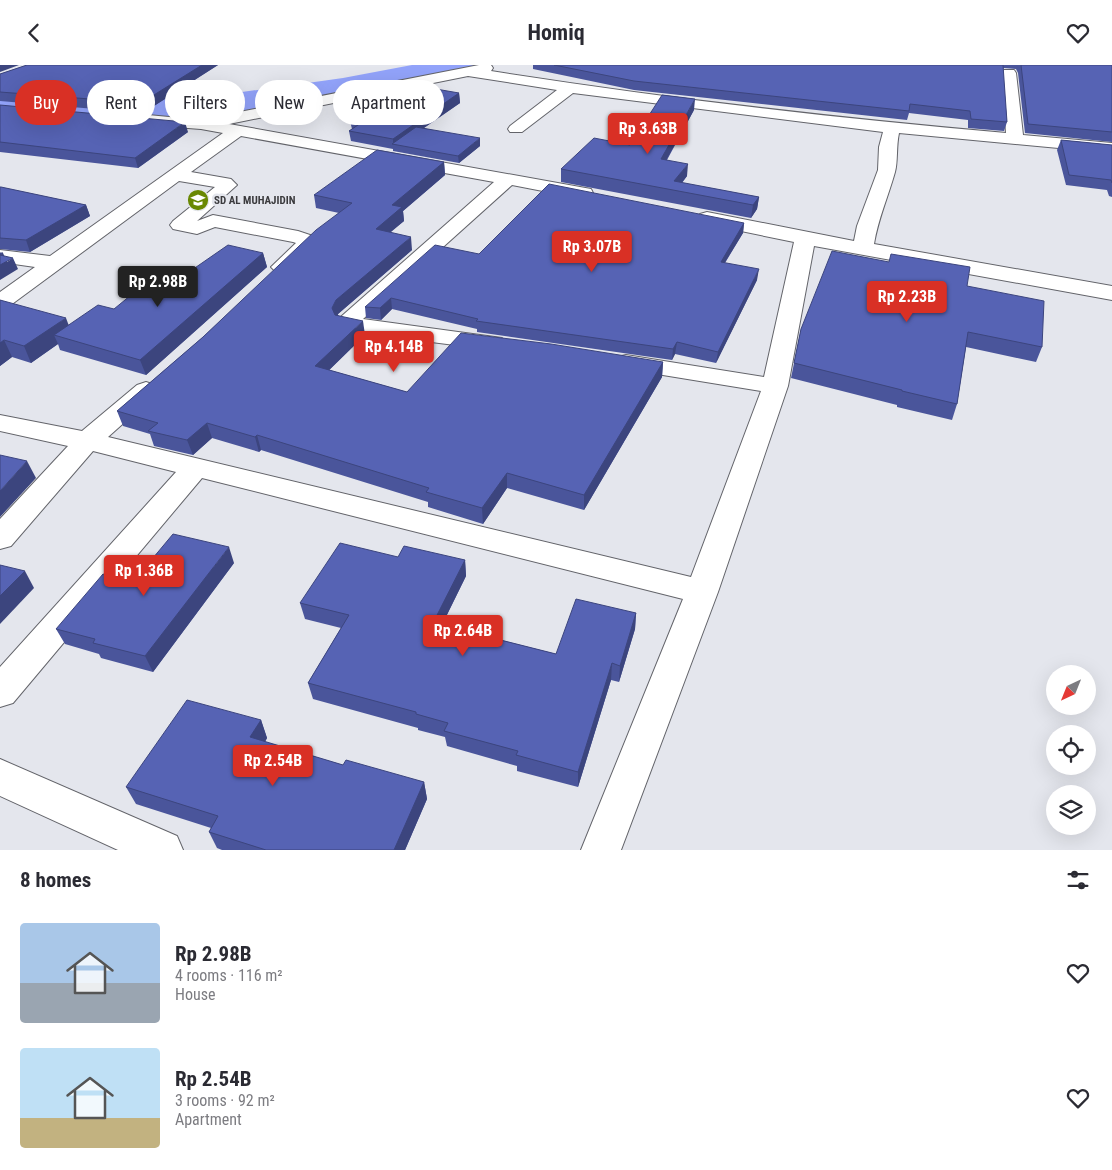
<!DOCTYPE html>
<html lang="en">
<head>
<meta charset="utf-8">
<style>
	:root { --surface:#fff; --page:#f2f2f3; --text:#2b2b33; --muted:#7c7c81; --accent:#d93025 }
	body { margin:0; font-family:"Roboto Condensed",sans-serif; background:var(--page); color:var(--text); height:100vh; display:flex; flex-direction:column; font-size:19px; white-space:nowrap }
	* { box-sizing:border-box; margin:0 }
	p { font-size:16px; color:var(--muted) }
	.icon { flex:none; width:28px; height:28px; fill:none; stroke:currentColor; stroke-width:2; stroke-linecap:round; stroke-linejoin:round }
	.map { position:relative; height:785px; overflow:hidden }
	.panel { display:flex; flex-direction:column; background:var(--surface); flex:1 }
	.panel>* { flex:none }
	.banner { position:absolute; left:15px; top:15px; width:500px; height:45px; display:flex; gap:10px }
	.needle { width:32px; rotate:223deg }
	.controls { position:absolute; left:1046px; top:600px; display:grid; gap:10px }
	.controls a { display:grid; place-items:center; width:50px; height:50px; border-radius:50%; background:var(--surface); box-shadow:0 5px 20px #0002; font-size:25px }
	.price { position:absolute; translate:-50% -42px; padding:0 11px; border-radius:5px; background:var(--accent); color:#fff; font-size:16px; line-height:32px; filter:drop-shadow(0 1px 2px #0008) }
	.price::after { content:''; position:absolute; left:50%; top:30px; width:15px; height:11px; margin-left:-8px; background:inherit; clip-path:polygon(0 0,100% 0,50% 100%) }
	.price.on { background:#222; color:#fff }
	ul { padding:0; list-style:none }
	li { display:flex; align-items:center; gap:15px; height:125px; padding:0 20px }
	li span { display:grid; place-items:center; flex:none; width:140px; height:100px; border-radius:5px; color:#555 }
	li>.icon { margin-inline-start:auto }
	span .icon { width:60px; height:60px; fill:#fffc; stroke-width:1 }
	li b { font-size:21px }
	h2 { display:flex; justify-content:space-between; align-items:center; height:60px; padding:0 20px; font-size:21px }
	.chip { padding:0 18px; border-radius:22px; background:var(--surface); box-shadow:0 5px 20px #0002; font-size:18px; line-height:45px }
	.chip.on { background:var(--accent); color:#fff }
	header { display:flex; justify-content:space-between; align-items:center; height:65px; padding:0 20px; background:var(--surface); font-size:22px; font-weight:700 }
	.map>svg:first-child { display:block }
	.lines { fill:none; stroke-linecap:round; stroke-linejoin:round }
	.river { fill:#92a3fa; fill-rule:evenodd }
	.street-casing { stroke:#63646a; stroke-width:2 }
	.street { fill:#fff; fill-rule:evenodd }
	.wall { fill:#4a559b }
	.shaded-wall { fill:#3c457e }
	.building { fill:#5663b4; stroke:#3c457e }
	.labels { text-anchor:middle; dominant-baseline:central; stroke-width:5; stroke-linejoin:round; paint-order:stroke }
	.far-poi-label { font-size:11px; font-weight:bold; fill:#3a3a3d; stroke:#e4e6ed; text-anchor:start }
</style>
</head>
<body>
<header><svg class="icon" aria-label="back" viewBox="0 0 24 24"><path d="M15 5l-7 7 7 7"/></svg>Homiq<svg class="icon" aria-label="heart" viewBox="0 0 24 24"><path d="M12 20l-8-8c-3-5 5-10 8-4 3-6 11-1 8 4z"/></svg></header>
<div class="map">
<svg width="1112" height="785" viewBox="0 0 1112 785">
	<rect width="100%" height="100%" fill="#e4e6ed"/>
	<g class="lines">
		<polygon class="river" points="412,0 489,0 484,8 471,11 343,35 185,59 66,53 0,47 0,23 66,29 185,35 343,13"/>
		<g class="street-casing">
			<g id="street">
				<path d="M479,0H491L493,3L491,6C662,33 834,53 1006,68L1002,8L1004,5H1014L1016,8L1023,70L1112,78V88L899,68C896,82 898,96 895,107C888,132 878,154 874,179L1112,221V235L814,181L788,321L718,527L621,785H581L683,534L202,413L13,638L0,642V602L176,407L93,386L11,481L0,484V454L68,381L0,366V350L82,366L137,320L146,317L155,320L159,325L155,330L108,372L691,512L761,326L626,304L617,302L614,297L617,292L626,290L764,312L794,177L707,159L700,157L697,153L700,149L707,147L854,176L857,161L878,105L879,82L883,67L573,28L522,67H510L508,64L510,61L557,25L468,11L229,59L591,124L593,128L591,132L584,134L512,120L363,254L502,273L506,278L502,283L494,285L353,267L338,262L335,257L494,117L241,71L191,107L231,114L237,120L197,156L213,150L298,166L313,171L317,179C308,192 291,211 275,206L271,202L296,178L293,177L215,162L197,169L173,164L170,160L173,156L215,122L179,116L8,242L0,244V227L35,202L0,197V185L50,191L223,68L201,64L148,60L142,58L140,55L142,52L148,50L211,56L213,53L219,51Z"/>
				<polygon points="0,694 177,771 183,785 118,785 0,731"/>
			</g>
		</g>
		<use href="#street" class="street"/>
	</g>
	<g class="wall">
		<polygon points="27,0 218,0 143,48 0,36 0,9"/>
		<polygon points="533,0 1112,0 1112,77 1025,68 1018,8 1016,4 1004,3 1003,4 1007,57 1004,66 968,63 968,55 909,48 907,55 634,25 533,4"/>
		<polygon points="459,28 460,38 424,63 480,81 459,98 393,86 393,84 351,76 349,66 352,64 350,56"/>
		<polygon points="0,40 188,67 138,103 0,87"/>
		<polygon points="694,45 667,95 687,111 682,118 759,132 757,144 751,153 561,117 561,104 630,80"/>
		<polygon points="1061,75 1112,80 1112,132 1109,131 1107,125 1066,120 1057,85"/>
		<polygon points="444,97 445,110 403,146 404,156 390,167 412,185 338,249 338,250 365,270 329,305 407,327 663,297 662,312 584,445 507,423 483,459 428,442 428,437 261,385 259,387 212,373 193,390 154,381 150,369 123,361 117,346 203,272 339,148 316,143 314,130"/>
		<polygon points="0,122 86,140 90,151 30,187 0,184"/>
		<polygon points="744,158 743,168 725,198 757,215 716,298 675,289 672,295 477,267 477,264 392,244 381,255 366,253 365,242 479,189"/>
		<polygon points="263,188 267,202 146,310 60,285 58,279 31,298 12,292 0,301 0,235 69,260 114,244 163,225"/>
		<polygon points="889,197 967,221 1042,282 1036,297 966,282 957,339 952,355 897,342 897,340 791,313 801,264"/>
		<polygon points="398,492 465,495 466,511 442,560 556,589 636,548 635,564 619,617 611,615 578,722 517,706 517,701 447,681 445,672 418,665 418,663 313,634 308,618 341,563 305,554 300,538"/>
		<polygon points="234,498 153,607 101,593 99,589 65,579 56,564 133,517"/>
		<polygon points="261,655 267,673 265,677 343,700 424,717 427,734 405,785 222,785 217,783 209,767 211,763 136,739 126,722"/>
	</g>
	<g class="shaded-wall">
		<polygon points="0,0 19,0 0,7"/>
		<polygon points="202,0 218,0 143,48 141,38"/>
		<polygon points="459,28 460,38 399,80 393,79 393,74"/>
		<polygon points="695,34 694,45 660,106 661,94"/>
		<polygon points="185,57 188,67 138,103 135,93"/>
		<polygon points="480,73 480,81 459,98 458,91"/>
		<polygon points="444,97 445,110 403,146 404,156 378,178 376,164 392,140"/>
		<polygon points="688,99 687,111 675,126 674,116"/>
		<polygon points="759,132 757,144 751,153 753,140"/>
		<polygon points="86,140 90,151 30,187 26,175"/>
		<polygon points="744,158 743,168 719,207 721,197"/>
		<polygon points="411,172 412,185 338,249 334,257 332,243 336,235"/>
		<polygon points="3,188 7,197 13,193 18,204 0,215 0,190"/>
		<polygon points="263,188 267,202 146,310 140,295"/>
		<polygon points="759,204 757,215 716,298 718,287"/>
		<polygon points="391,233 392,244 381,255 380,243"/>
		<polygon points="66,253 72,269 54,270 58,279 31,298 24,281"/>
		<polygon points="363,256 365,270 318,316 315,301"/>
		<polygon points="4,275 12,292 0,301 0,278"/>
		<polygon points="677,277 675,289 672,295 673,284"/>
		<polygon points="663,297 662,312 584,445 584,430"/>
		<polygon points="207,358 212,373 193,390 187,375"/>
		<polygon points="257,370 261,385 259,387 255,372"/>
		<polygon points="27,396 36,413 0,452 0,426"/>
		<polygon points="507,408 507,423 483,459 482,443"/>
		<polygon points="229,482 234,498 153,607 145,591"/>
		<polygon points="465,495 466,511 435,574 433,558"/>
		<polygon points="25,506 34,523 0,559 0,531"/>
		<polygon points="636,548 635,564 619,617 620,601"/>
		<polygon points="612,598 611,615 578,722 578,707"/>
		<polygon points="261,655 267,673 257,690 250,672"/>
		<polygon points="424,717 427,734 405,785 394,785"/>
	</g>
	<g class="building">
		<polygon points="27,0 202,0 141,38 0,27 0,9"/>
		<polygon points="554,0 1003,0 1007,57 971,54 970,46 910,39 909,46 634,16"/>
		<polygon points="1021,0 1112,0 1112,67 1028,59"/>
		<polygon points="407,19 459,28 393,74 349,66 361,58 350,56"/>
		<polygon points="662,30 695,34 661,94 688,99 674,116 759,132 753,140 561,104 594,73 630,80"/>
		<polygon points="0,40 185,57 135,93 0,77"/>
		<polygon points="416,62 480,73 458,91 392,79"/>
		<polygon points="1061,75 1112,80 1112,118 1111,115 1069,110"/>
		<polygon points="377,85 444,97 392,140 402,142 376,164 411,172 336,235 332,243 335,250 363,256 315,301 407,327 461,268 551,279 663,297 584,430 507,408 482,443 426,427 429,423 257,370 255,372 207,358 187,375 148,366 158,358 117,346 203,272 316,165 352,138 314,130"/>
		<polygon points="549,119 744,158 721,197 759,204 718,287 677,277 673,284 476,256 478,254 391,233 380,243 365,242 435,180 479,189"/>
		<polygon points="0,122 1,122 86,140 26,175 0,173"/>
		<polygon points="228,180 263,188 140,295 54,270 98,240 114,244 142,221 163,225"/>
		<polygon points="832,186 889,197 891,189 970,202 967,221 1044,236 1042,282 968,267 957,339 902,326 902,325 794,298 801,264"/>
		<polygon points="0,188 3,188 0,190 13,193 0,200"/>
		<polygon points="0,235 66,253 24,281 4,275 0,278"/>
		<polygon points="0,390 27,396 0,426"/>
		<polygon points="173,469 229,482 145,591 93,578 95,574 56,564 103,509 133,517"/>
		<polygon points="340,478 398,492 404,481 465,495 433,558 556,589 576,534 636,548 620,601 612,598 578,707 516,690 518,686 444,666 448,658 416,649 416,647 308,618 349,550 300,538"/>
		<polygon points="0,500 25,506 0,531"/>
		<polygon points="187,635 261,655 250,672 343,700 346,695 424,717 394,785 266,785 209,767 218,751 126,722"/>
	</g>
	<defs>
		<g id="school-disc" transform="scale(1.125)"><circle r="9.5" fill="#698803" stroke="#e4e6ed"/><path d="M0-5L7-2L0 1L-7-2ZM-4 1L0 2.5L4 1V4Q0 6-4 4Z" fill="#fff"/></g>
	</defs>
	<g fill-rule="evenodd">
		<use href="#school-disc" x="198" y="135"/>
	</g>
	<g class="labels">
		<g class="far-poi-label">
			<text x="214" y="135">SD AL MUHAJIDIN</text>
		</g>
	</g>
</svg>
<div class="controls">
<a><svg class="needle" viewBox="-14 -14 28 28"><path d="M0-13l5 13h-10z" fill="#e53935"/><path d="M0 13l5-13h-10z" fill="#7c7c81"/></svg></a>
<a><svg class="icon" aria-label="locate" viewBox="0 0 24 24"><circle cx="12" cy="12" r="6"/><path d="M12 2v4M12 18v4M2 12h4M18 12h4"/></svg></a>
<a><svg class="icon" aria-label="layers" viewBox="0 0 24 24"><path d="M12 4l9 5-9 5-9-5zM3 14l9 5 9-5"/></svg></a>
</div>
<b class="price" style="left:648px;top:90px">Rp 3.63B</b>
<b class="price" style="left:592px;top:208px">Rp 3.07B</b>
<b class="price on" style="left:158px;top:243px">Rp 2.98B</b>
<b class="price" style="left:907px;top:258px">Rp 2.23B</b>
<b class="price" style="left:394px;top:308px">Rp 4.14B</b>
<b class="price" style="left:144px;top:532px">Rp 1.36B</b>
<b class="price" style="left:463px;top:592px">Rp 2.64B</b>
<b class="price" style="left:273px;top:722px">Rp 2.54B</b>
<div class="banner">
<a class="chip on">Buy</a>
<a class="chip">Rent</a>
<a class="chip">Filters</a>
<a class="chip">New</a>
<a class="chip">Apartment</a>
</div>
</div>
<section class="panel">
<h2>8 homes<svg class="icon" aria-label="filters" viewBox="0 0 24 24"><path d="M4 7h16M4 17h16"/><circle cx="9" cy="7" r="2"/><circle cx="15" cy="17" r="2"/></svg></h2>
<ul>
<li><span style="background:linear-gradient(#a9c7e8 60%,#9aa5b1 0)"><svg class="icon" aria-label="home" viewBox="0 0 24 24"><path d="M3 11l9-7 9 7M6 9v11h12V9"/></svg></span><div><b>Rp 2.98B</b><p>4 rooms · 116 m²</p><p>House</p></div><svg class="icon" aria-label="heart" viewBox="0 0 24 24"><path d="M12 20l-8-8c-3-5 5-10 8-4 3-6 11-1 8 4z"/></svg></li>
<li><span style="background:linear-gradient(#bfe0f5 70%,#c2b280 0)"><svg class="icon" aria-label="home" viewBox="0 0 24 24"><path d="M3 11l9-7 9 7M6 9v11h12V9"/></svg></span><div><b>Rp 2.54B</b><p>3 rooms · 92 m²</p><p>Apartment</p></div><svg class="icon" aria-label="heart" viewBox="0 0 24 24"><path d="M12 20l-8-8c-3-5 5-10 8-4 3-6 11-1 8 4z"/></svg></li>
</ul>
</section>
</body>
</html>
